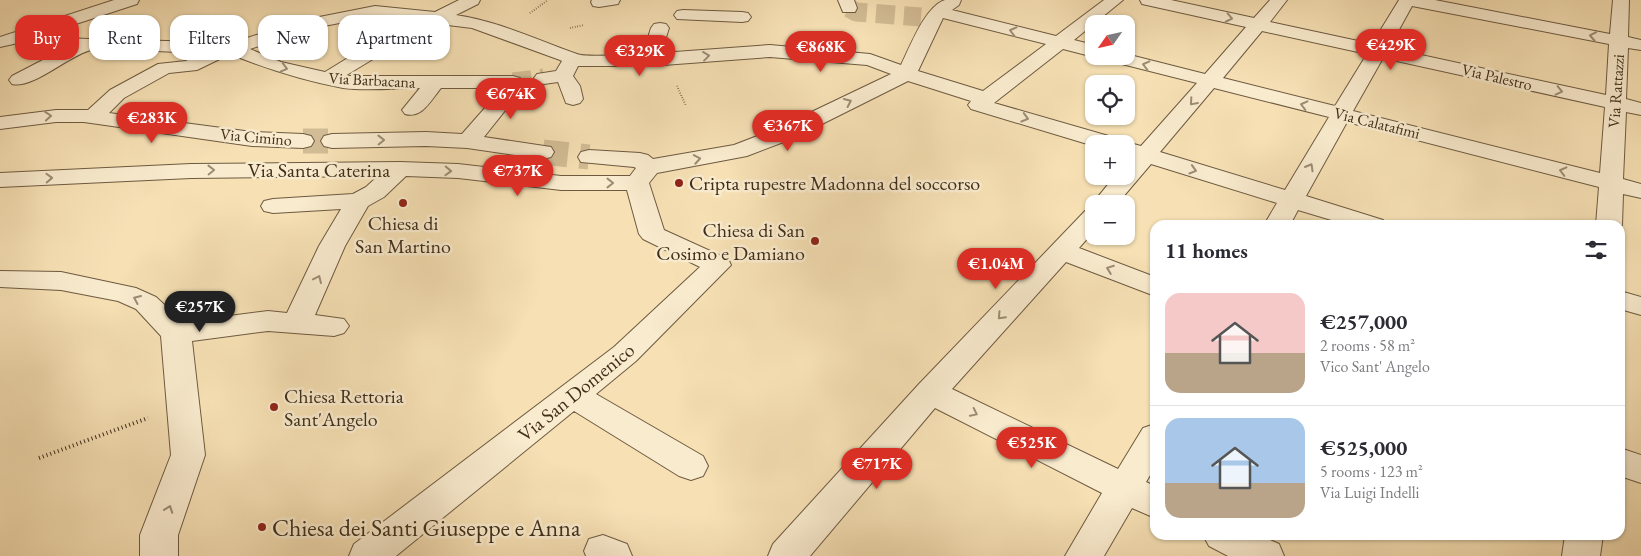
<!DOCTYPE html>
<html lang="en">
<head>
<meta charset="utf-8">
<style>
	:root { --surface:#fff; --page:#f2f2f3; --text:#2b2b33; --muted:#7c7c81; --line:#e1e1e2; --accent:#d93025 }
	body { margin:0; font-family:"EB Garamond",serif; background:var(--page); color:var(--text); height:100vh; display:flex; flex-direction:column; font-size:19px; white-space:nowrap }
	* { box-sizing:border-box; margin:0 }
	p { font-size:16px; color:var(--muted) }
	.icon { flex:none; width:28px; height:28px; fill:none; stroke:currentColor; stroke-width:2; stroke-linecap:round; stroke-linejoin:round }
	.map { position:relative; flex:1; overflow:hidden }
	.details { position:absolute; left:1150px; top:220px; width:475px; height:320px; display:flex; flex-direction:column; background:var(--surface); border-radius:15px; box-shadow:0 1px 4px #0004 }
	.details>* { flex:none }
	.top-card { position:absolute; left:15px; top:15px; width:475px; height:45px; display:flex; gap:10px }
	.needle { width:32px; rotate:236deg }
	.buttons { position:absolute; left:1085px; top:15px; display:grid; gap:10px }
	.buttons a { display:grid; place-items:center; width:50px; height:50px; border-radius:10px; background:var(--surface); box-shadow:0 1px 4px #0004; font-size:25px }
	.price { position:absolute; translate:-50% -42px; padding:0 11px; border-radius:18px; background:var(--accent); color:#fff; font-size:16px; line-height:32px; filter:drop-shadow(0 1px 2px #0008) }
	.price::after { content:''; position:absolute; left:50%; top:30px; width:15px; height:11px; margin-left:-8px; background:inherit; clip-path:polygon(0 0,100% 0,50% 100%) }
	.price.selected { background:#222; color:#fff }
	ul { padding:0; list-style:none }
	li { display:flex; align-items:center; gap:15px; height:125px; padding:0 15px }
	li+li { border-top:1px solid var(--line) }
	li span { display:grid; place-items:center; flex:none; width:140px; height:100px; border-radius:15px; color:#555 }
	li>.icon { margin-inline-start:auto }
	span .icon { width:60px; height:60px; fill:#fffc; stroke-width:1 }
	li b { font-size:21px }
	h2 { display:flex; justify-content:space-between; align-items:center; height:60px; padding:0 15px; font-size:21px }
	.tag { padding:0 18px; border-radius:15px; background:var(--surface); box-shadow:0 1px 4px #0004; font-size:18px; line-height:45px }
	.tag.selected { background:var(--accent); color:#fff }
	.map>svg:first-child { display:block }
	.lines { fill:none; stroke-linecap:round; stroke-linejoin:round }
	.minor-tunnel-far1 { stroke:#d2bc95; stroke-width:19; stroke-dasharray:19 9; stroke-linecap:butt }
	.minor-tunnel { stroke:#d2bc95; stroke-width:25; stroke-dasharray:25 12; stroke-linecap:butt }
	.minor-casing { stroke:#6e5a40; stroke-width:2 }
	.path-far1 { stroke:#402e1a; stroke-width:2; stroke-dasharray:0.5 2; stroke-linecap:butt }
	.path { stroke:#402e1a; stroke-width:4; stroke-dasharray:1 3; stroke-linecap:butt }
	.minor { fill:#f9ebce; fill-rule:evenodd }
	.oneway { stroke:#9c8c74 }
	.poi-dot { fill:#8f2418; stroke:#f9ebce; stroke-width:2 }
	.labels { text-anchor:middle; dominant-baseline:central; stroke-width:5; stroke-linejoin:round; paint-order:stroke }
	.far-street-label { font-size:16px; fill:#402e1a; stroke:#f9ebce }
	.street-label { font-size:20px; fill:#402e1a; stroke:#f9ebce }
	.poi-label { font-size:20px; fill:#402e1a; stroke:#f9ebce; text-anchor:start }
	.near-poi-label { font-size:24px; fill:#402e1a; stroke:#f9ebce; text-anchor:start }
</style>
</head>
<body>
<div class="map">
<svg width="1641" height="556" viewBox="0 0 1641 556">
	<rect width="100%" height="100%" fill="#f6e0b4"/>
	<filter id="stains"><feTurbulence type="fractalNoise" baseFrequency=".004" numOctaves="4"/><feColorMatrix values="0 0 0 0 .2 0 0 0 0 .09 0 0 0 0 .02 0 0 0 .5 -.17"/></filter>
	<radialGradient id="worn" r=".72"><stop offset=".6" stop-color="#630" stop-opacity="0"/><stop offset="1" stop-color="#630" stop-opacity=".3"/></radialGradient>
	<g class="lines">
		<g class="minor-tunnel-far1">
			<polyline points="849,8 856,12 921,17"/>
			<polyline points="513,82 544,78"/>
		</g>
		<g class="minor-tunnel">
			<polyline points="303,141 332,141"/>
			<polyline points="543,152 589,157"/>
		</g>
		<g class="minor-casing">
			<g id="minor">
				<path d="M114,0H139L137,4L36,37L116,40L122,41L125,45L128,41L134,40L232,43L299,21L375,6L435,12L459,0H480L478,4L456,15C498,21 537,40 577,54C587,58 629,54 643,54L651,28L654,24L660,23L666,24L669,28L661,53L770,45L870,54L901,65C910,47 925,6 945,0C949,0 956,0 961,0L959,5L952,10L1056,36L1104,0H1123L1074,40L1094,45V56H1095L1094,57L1063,49L994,103L1119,139L1122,143L1126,142L1141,146L1197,83L1106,60L1104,56H1126V54L1205,74L1246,27L1142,4L1140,0H1171L1254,18L1270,0H1287L1270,22L1372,44L1399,0H1435L1610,34L1613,0H1629L1628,37L1641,40V50L1628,48L1626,99L1641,103V115L1626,112L1623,179L1641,184V198L1623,194L1622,225L1620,227V225H1596L1599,187L1347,122L1306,196L1383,220L1387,225H1348L1298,210L1290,225H1264L1277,203L1151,164L1117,204H1094V207L1092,204L1115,176H1126V164L1131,158L1126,156V144H1094V146L971,109L968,105L971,101L908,81L794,138L747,156L657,173L649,183L664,230L728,259L731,265L636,361L596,394L703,456L708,466L703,476L691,480L679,476L574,411L396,556H349L354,544L614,347L700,267L643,239L639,234L627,190H561L458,178L406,176L384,197L368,206L345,246L315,315L344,319L349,326L344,333L334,336L268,331L192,341L205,455L178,535V556H140V535L171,455L161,336L136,309L118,301L61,290L0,287V271L61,272L136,288L156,297L183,322L268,311L287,313L319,246L341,209L273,213L264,211L261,206L264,201L273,199L353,194L366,187L378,176L191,178L0,187V173L191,164L400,162L458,164L561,176H630L636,168L634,167L581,162L578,157L581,152L589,150L640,153L648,155L653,159L734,145L778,128L891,74L867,65L770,57L650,66H578L573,76L580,86L583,99L580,103L573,105L566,103L558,82L544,84L537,82L534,78L537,74L556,71L562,61L560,60L472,28L375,16L309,29L250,49L281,62L325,72L364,48L371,46L378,48L380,52L378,56L345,76H513L520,78L523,82L517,87L519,93L484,137L551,147L554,152L551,157L543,159L467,148L426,146L332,148L324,146L321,141L324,136L332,134L426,132L462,134L499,92L497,88H441C431,100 422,119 405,114L402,110L420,88C396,88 366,91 343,88C305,81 267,69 230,54L197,70L169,73L124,98L109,113L252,132L303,134L311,136L314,141L311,146L303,148L252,146L84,122H56L0,129V117L56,110H88L110,90L158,64L186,61L200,53L134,50L128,49L125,45L122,49C112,51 101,47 91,50C68,56 33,89 12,84L9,80L12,76L64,49L20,46L18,43L0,47V37ZM1412,6L1609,44L1606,95L1389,48ZM943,18L1046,44L983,91L918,71ZM1262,31L1367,54L1335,106L1223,78ZM1383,58L1605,107L1600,173L1353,111ZM1214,88L1329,117L1285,190L1160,152Z"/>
				<polygon points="592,0 620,0 618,4 599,7 593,6 591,2"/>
				<polygon points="838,0 854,0 857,8 855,12 843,12"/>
				<polygon points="683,10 742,12 748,13 751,17 748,21 742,22 677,19 674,15 677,11"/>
				<polygon points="1094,209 1094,231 1079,248 1155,277 1155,296 1066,262 952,389 1118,469 1143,428 1155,424 1155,467 1146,482 1155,486 1155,518 1132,508 1104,556 1065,556 1102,493 935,408 810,556 768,556 773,544 919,384 1085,211"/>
				<polygon points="1620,291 1641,297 1641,315 1620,309"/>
				<polygon points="1620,448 1641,455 1641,483 1620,476"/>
				<polygon points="603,535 627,544 632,556 586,556 584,551 589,539"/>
				<polygon points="1203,535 1259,535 1279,544 1284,556 1228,556 1209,546"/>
				<polygon points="1565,535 1603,535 1600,556 1562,556"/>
			</g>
		</g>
		<g class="path-far1">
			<polyline points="530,13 548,0"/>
			<polyline points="570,28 584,25"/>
			<polyline points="677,86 686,106"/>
		</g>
		<polyline class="path" points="39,458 148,418"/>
		<use href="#minor" class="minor"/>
	</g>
	<defs><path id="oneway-chevron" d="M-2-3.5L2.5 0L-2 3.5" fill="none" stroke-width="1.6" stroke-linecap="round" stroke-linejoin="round" transform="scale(1.25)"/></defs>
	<g class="oneway">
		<use href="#oneway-chevron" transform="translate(1229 18) rotate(12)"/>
		<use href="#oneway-chevron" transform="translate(1013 31) rotate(-166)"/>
		<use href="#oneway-chevron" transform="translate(1593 36) rotate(-169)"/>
		<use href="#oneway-chevron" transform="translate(706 56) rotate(-7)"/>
		<use href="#oneway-chevron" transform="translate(1146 65) rotate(-166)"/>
		<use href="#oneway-chevron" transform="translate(284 68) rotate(15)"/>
		<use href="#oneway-chevron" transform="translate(1559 91) rotate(13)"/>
		<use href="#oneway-chevron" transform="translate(848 102) rotate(-25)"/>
		<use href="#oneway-chevron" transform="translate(1193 102) rotate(131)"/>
		<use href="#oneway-chevron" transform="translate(1304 105) rotate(-166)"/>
		<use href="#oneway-chevron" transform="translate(48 116) rotate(-5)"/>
		<use href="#oneway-chevron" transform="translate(1025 118) rotate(16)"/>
		<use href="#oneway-chevron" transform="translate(381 140) rotate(-1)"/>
		<use href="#oneway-chevron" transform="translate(697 159) rotate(-10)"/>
		<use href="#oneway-chevron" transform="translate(1310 167) rotate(-60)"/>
		<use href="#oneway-chevron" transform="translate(211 170) rotate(-1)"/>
		<use href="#oneway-chevron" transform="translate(1193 170) rotate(17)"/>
		<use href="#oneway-chevron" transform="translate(448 171) rotate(2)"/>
		<use href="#oneway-chevron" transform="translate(1563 171) rotate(-166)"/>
		<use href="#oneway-chevron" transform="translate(49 178) rotate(-2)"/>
		<use href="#oneway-chevron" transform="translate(610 183)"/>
		<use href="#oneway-chevron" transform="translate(1110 269) rotate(-159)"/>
		<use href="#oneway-chevron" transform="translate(318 279) rotate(-65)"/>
		<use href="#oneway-chevron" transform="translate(137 299) rotate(-156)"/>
		<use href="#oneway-chevron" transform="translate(1001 316) rotate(133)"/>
		<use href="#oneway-chevron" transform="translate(974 413) rotate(26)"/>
		<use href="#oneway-chevron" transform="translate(169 509) rotate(-70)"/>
	</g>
	<g class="poi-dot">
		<circle cx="679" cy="183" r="5"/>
		<circle cx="403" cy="203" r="5"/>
		<circle cx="815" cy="241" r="5"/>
		<circle cx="274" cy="407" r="5"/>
		<circle cx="262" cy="527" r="5"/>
	</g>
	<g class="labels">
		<g class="far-street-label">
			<text transform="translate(1497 77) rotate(13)">Via Palestro</text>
			<text transform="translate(372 80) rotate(3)">Via Barbacana</text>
			<text transform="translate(1616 91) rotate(-86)">Via Rattazzi</text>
			<text transform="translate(1377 123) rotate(14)">Via Calatafimi</text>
			<text transform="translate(256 137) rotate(5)">Via Cimino</text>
		</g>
		<g class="street-label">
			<text x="319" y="170">Via Santa Caterina</text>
			<text transform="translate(576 392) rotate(-39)">Via San Domenico</text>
		</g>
		<g class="poi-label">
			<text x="689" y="183">Cripta rupestre Madonna del soccorso</text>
			<text x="403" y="223" text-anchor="middle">Chiesa di<tspan x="403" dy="23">San Martino</tspan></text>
			<text x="805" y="230" text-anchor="end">Chiesa di San<tspan x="805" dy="23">Cosimo e Damiano</tspan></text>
			<text x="284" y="396">Chiesa Rettoria<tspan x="284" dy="23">Sant'Angelo</tspan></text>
		</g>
		<g class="near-poi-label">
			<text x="272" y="527">Chiesa dei Santi Giuseppe e Anna</text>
		</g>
	</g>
	<rect width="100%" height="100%" filter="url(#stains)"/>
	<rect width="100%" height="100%" fill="url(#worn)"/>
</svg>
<div class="buttons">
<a><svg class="needle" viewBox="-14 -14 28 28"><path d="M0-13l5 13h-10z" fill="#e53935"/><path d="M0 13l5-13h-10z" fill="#7c7c81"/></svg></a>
<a><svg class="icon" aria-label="locate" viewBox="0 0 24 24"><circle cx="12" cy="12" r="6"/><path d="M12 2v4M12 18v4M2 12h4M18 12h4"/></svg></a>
<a>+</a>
<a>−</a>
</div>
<b class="price" style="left:1391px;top:71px">€429K</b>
<b class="price" style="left:821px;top:73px">€868K</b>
<b class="price" style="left:640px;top:77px">€329K</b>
<b class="price" style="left:511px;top:120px">€674K</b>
<b class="price" style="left:152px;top:144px">€283K</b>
<b class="price" style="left:788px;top:152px">€367K</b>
<b class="price" style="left:518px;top:197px">€737K</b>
<b class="price" style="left:996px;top:290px">€1.04M</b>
<b class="price selected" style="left:200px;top:333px">€257K</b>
<b class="price" style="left:1032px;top:469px">€525K</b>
<b class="price" style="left:877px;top:490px">€717K</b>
<div class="top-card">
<a class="tag selected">Buy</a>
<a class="tag">Rent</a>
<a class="tag">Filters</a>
<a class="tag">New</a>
<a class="tag">Apartment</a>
</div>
<section class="details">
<h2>11 homes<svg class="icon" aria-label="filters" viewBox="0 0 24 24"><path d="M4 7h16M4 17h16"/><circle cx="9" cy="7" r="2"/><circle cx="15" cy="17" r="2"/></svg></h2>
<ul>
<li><span style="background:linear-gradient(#f6c9c9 60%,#b9a48a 0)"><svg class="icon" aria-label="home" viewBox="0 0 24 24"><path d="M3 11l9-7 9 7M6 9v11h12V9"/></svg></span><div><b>€257,000</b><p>2 rooms · 58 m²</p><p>Vico Sant' Angelo</p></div></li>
<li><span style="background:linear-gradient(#a9c7e8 65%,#b9a48a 0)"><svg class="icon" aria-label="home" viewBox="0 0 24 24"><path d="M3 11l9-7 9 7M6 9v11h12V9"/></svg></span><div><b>€525,000</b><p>5 rooms · 123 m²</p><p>Via Luigi Indelli</p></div></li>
</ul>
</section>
</div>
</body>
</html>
